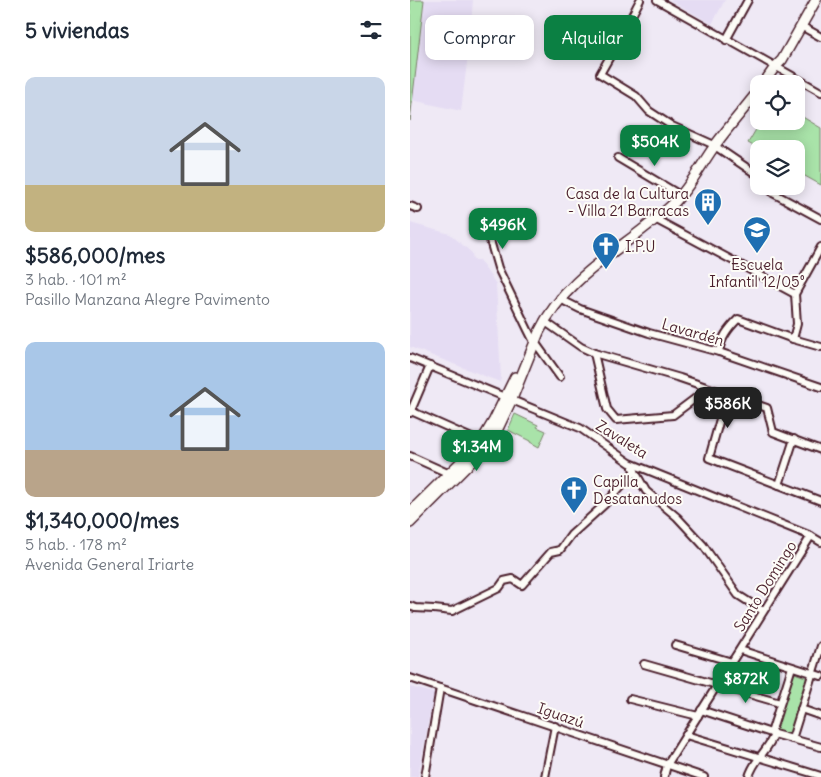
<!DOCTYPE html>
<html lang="es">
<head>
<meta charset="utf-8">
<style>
	:root { --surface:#fff; --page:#f6f6f7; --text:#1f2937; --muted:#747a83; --accent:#0b8043 }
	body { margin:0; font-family:Delius,sans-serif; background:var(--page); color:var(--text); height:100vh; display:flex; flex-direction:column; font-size:19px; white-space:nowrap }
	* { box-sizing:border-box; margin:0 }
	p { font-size:16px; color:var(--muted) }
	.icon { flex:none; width:28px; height:28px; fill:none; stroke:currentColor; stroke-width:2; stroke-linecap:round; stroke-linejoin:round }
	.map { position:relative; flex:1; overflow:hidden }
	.sheet { display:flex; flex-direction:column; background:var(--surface); width:410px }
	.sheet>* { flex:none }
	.guide { position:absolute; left:15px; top:15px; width:320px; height:45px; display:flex; gap:10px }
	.buttons { position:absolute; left:340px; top:75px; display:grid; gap:10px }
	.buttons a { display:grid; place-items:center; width:55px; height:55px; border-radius:10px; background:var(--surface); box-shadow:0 2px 12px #0003; font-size:25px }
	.price { position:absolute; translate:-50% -42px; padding:0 11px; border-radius:10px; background:var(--accent); color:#fff; font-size:16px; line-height:32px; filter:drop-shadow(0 1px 2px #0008) }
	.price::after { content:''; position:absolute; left:50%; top:30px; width:15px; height:11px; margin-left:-8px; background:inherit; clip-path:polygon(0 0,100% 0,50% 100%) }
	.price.on { background:#222; color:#fff }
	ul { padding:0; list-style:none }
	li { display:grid; align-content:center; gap:10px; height:265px; padding:0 25px }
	li span { display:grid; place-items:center; height:155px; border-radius:10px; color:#555 }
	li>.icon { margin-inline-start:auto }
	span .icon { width:90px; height:90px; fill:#fffc; stroke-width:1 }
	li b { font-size:21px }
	h2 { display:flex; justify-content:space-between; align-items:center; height:60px; padding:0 25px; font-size:21px }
	.tag { padding:0 18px; border-radius:10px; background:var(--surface); box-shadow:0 2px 12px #0003; font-size:18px; line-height:45px }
	.tag.on { background:var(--accent); color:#fff }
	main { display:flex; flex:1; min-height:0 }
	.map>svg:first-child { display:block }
	.built { fill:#e5dcf3 }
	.green { fill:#a9e3a9; stroke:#7a816a }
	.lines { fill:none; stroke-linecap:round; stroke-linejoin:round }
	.street-casing { stroke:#4a1f2b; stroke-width:10 }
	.secondary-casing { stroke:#4a1f2b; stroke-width:12 }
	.street { stroke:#fdfcf7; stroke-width:6 }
	.secondary { stroke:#fdfcf7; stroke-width:9 }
	.labels { text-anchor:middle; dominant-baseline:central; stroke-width:4; stroke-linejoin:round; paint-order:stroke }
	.poi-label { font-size:15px; fill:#4a1f2b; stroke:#fdfcf7; text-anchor:start }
	.street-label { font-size:15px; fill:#4a1f2b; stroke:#fdfcf7 }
</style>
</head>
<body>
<main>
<section class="sheet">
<h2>5 viviendas<svg class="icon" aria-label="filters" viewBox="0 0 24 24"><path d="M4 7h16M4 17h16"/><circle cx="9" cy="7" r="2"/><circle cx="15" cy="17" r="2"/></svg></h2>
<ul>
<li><span style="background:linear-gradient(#c9d6e8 70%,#c2b280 0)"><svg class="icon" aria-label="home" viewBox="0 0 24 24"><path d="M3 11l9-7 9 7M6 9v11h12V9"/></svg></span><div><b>$586,000/mes</b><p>3 hab. · 101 m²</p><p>Pasillo Manzana Alegre Pavimento</p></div></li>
<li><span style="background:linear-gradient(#a9c7e8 70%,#b9a48a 0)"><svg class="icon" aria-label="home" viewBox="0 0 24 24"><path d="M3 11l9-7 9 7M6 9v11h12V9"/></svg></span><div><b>$1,340,000/mes</b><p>5 hab. · 178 m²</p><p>Avenida General Iriarte</p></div></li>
</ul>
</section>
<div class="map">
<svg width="411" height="777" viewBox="0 0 411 777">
	<rect width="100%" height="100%" fill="#efe9f5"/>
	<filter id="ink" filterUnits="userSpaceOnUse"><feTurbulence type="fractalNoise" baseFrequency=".02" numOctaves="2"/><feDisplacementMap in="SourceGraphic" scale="10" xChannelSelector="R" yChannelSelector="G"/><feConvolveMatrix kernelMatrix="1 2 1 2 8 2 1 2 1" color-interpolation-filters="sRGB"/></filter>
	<g filter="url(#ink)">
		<g class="built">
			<polygon points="14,0 63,0 60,38 51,111 2,100"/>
			<polygon points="260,0 315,0 302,24"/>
			<polygon points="0,223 40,234 62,253 63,260 69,260 86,284 91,378 90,382 0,347"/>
			<polygon points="0,687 24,693 8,777 0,777"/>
		</g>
		<g class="green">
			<polygon points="0,0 14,0 0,121"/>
			<polygon points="386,113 411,128 411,185 386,171 386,149 349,149 338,143 351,121 386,121"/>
			<polygon points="105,414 128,425 127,427 136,431 129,447 120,442 120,441 98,430"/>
			<polygon points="382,672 398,678 380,736 363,731"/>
		</g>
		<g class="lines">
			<g class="street-casing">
				<g id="street">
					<polyline points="230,0 207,44 190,74 226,96 239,111 262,126 302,144 349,176"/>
					<polyline points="247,0 411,92"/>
					<polyline points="391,26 411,37"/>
					<polyline points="316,40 338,0"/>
					<polyline points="208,158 270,195"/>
					<polyline points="359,186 363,193 411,219"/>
					<polyline points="0,206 8,209"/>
					<polyline points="245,219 385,294 411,247"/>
					<polyline points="77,230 88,268 118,330 122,338 150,377"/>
					<polyline points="150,298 156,302 170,309 239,333 309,352 411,387"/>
					<polyline points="134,321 171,347 184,353 270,378 357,408 363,432 411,450"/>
					<polyline points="383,339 387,324 385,294"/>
					<path d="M309,352C311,338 318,329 328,319L383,339L411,347"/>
					<polyline points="184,353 197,409 206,420 263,415 299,388"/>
					<polyline points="0,358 170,428 220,463 401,536 411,542"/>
					<polyline points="317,394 299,458 411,501"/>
					<polyline points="1,411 73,443"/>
					<polyline points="0,413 20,366"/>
					<polyline points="0,456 42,475"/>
					<polyline points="223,468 236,491 267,517 293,545 328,595 353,611"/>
					<polyline points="369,485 384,439"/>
					<polyline points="0,606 5,608 24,609 42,611 89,588 94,581 103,579 112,585 141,552 150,550 161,535 195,504 225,471"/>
					<polyline points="265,645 322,662"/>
					<polyline points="330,650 411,676"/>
					<polyline points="234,664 370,703"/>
					<polyline points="0,678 294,777"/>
					<polyline points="220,699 288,716"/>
					<polyline points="391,709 411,716"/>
					<polyline points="291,710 364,734 411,747"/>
					<polyline points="361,733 382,667"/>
					<polyline points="276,735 411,776"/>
					<polyline points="382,739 411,646"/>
					<polyline points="15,777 30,688"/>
					<polyline points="135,777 145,726"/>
					<polyline points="254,777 257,765 401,536"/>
					<path d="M339,777C343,760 359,750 364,734"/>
				</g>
			</g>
			<g class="secondary-casing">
				<g id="secondary">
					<polyline points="353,84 365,67 372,60 406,0"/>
					<polyline points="0,512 71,442 84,420 105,377"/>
					<path d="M0,523L80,443L84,437L102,399L129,332C157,274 219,246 264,203C281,186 292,163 306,144C320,125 335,108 349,90"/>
				</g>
			</g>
			<use href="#street" class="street"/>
			<use href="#secondary" class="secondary"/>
		</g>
	</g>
	<defs>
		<g id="building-pin" transform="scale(1.4375)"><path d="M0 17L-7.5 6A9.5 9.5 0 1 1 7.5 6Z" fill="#1f6fb2" stroke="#fdfcf7"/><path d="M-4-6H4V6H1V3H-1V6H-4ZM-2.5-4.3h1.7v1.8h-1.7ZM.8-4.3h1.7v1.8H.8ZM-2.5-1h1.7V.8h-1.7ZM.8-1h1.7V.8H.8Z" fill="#fff"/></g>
		<g id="school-pin" transform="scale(1.4375)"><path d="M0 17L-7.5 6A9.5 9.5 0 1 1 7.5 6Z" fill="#1f6fb2" stroke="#fdfcf7"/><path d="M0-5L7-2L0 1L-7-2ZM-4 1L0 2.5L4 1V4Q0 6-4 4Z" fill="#fff"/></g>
		<g id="church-pin" transform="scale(1.4375)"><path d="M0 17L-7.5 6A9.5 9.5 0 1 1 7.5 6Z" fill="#1f6fb2" stroke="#fdfcf7"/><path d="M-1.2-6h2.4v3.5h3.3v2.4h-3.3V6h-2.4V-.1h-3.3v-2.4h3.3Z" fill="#fff"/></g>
	</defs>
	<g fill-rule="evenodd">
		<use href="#building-pin" x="298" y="202"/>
		<use href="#school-pin" x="347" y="230"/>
		<use href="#church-pin" x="196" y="246"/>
		<use href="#church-pin" x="164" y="490"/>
	</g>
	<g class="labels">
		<g class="poi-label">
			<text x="279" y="193" text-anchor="end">Casa de la Cultura<tspan x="279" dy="17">- Villa 21 Barracas</tspan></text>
			<text x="215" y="246">I.P.U</text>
			<text x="347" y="264" text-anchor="middle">Escuela<tspan x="347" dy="17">Infantil 12/05°</tspan></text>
			<text x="183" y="481">Capilla<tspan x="183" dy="17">Desatanudos</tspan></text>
		</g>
		<g class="street-label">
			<text transform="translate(283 332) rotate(16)">Lavardén</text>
			<text transform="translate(212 439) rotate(32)">Zavaleta</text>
			<text transform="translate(355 586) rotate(-58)">Santo Domingo</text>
			<text transform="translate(151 715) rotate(19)">Iguazú</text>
		</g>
	</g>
</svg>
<div class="buttons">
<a><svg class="icon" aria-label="locate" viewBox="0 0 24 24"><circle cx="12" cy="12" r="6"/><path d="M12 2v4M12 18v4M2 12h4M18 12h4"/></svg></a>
<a><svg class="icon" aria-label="layers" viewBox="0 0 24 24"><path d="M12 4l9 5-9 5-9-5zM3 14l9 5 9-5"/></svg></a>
</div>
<b class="price" style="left:245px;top:167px">$504K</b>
<b class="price" style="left:93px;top:250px">$496K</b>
<b class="price on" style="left:318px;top:429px">$586K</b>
<b class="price" style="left:67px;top:472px">$1.34M</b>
<b class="price" style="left:336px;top:704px">$872K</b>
<div class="guide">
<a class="tag">Comprar</a>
<a class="tag on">Alquilar</a>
</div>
</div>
</main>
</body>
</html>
